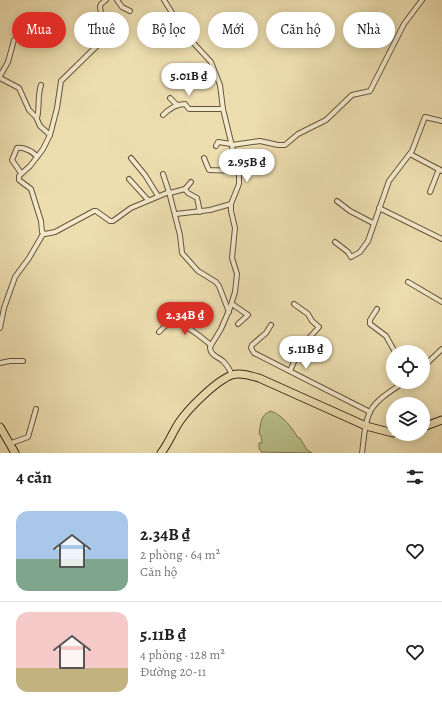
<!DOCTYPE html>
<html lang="vi">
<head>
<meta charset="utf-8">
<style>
	:root { --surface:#fff; --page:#f2f2f2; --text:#222; --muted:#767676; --line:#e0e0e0; --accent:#d93025 }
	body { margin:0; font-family:Alegreya,serif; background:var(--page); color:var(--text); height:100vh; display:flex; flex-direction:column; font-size:15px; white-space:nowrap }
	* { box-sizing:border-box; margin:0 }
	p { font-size:13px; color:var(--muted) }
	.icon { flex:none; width:22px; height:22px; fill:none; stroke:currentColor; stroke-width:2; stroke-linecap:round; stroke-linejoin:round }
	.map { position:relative; height:453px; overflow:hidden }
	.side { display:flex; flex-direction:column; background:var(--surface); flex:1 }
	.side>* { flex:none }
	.hud { position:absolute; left:12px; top:12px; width:418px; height:36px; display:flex; gap:8px }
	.buttons { position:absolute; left:386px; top:345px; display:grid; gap:8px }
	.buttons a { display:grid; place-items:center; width:44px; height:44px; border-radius:50%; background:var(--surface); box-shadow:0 2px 10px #0003; font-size:20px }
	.price { position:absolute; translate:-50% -34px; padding:0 9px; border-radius:14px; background:#fff; color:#222; font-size:13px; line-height:26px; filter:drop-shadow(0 1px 2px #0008) }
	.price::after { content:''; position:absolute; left:50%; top:24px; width:12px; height:9px; margin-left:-6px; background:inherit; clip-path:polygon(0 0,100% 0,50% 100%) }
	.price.on { background:var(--accent); color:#fff }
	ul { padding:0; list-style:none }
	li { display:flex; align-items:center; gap:12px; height:100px; padding:0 16px }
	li+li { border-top:1px solid var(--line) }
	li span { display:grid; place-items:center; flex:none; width:112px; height:80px; border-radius:12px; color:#555 }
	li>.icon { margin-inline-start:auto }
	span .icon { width:48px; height:48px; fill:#fffc; stroke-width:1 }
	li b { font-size:17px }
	h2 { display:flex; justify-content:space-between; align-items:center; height:48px; padding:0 16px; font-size:17px }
	.chip { padding:0 14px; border-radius:18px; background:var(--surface); box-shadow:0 2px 10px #0003; font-size:14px; line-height:36px }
	.chip.on { background:var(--accent); color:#fff }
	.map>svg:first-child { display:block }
	.green { fill:#bac18a; stroke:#7a7450 }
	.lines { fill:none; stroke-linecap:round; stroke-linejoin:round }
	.street-casing { stroke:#66553d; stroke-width:6 }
	.highway-casing { stroke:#392717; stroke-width:9 }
	.street { stroke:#f3eacc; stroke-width:4 }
	.highway { stroke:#eddeb0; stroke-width:7 }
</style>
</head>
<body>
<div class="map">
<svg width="442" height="453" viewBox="0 0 442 453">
	<rect width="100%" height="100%" fill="#eddeb0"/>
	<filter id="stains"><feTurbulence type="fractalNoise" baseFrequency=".005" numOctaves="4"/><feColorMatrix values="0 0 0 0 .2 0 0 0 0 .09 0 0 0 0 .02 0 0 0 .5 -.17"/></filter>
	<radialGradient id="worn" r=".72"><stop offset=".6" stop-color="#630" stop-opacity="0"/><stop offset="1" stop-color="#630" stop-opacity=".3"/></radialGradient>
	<path class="green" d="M271,411C282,415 293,428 298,438H300L307,450L312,453L261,452V450L259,449V443H262L261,436L259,434C261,423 260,415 271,411Z"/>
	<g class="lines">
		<g class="street-casing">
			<g id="street">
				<polyline points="106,0 101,4 100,7 105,38 61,81 57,108 50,135 43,149 37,157 30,166 19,176 19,180 31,189 41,221 42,232 45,234 55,232 94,211 96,211 110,221 113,221 131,208 169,192 180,235 182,253 198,271 216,282 219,286 229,312"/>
				<polyline points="117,0 122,7 130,11"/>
				<path d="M164,0L186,35L211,62L220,85L223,109L239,175V184L231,204V211L235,228L232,258L237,274L235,292L230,308L221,329L210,347C210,355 218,357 223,361C227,365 230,370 232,375"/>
				<polyline points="160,35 168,32 178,22"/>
				<polyline points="0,76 8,62 14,40 17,38"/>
				<polyline points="0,78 19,88 29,110 36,117 40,126 50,135"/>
				<polyline points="170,98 177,105"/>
				<path d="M163,115C169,109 176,104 185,104L189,109H223"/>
				<path d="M37,118C40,107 37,97 41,85"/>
				<polyline points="232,145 260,141 278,145 285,145 298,134 326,120 352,95 370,91 404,24 422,0"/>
				<polyline points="216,146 218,142 231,144"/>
				<polyline points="410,154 442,171"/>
				<polyline points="131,158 145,175 158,196"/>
				<polyline points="204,158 209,170 238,171"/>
				<path d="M21,173L12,160L17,148C23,147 33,151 37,157"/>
				<polyline points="163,174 169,192"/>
				<polyline points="129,179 148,200"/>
				<polyline points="185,189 188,193 197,198 200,212"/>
				<polyline points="430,192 439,169"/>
				<polyline points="170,193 185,189 191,182"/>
				<polyline points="337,201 350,211 373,223"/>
				<polyline points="379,208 442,239"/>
				<polyline points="176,214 210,210 231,204"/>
				<polyline points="335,242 348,252 351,257 360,252 368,241 389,181 412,151 425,117 442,121"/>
				<polyline points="408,282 442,302"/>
				<polyline points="232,304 248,315 238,324"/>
				<polyline points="377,309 370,320 370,324 386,336 395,352"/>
				<polyline points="271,325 266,333 252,345 251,348 254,353 370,412"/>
				<polyline points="0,328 4,308 15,277 29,258 43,234"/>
				<path d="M159,332C163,328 167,323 172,323C183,321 202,338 211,345"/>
				<polyline points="0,363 10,361 23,361"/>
				<polyline points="423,367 442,349"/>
				<polyline points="290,371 300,348 319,327 312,321 308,314 294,304"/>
				<polyline points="9,444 28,437 36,409"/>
				<path d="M362,453C364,440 364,422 371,410C378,398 393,390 404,382"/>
			</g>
		</g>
		<g class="highway-casing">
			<g id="highway">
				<polyline points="0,427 15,453"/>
				<polyline points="423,427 442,420"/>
				<path d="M161,453C169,443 173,431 180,421C189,408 217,380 232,375C241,372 250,376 259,378L366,426L393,433"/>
			</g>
		</g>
		<use href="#street" class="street"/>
		<use href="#highway" class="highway"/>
	</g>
	<rect width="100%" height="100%" filter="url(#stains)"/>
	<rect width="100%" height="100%" fill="url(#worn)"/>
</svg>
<div class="buttons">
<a><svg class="icon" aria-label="locate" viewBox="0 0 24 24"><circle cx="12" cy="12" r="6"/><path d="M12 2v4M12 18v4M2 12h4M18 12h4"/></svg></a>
<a><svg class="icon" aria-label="layers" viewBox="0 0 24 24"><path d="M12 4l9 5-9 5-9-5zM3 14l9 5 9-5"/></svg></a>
</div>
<b class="price" style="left:189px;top:97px">5.01B ₫</b>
<b class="price" style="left:247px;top:183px">2.95B ₫</b>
<b class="price on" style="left:185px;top:336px">2.34B ₫</b>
<b class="price" style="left:306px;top:370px">5.11B ₫</b>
<div class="hud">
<a class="chip on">Mua</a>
<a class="chip">Thuê</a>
<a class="chip">Bộ lọc</a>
<a class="chip">Mới</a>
<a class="chip">Căn hộ</a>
<a class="chip">Nhà</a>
</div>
</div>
<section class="side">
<h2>4 căn<svg class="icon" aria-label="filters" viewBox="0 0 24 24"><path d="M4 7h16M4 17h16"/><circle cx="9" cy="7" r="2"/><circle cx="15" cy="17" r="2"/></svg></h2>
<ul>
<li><span style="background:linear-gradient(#a9c7e8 60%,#7fa58c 0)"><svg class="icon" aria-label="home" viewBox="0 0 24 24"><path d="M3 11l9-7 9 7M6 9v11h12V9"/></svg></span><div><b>2.34B ₫</b><p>2 phòng · 64 m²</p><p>Căn hộ</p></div><svg class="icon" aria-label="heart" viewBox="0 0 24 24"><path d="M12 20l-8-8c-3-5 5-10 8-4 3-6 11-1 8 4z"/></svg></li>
<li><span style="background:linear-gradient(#f6c9c9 70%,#c2b280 0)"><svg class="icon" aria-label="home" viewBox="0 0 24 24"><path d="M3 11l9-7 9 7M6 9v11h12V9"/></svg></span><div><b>5.11B ₫</b><p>4 phòng · 128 m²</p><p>Đường 20-11</p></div><svg class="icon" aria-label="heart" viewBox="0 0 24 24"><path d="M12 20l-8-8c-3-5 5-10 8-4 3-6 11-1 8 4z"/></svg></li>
</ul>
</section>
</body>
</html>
